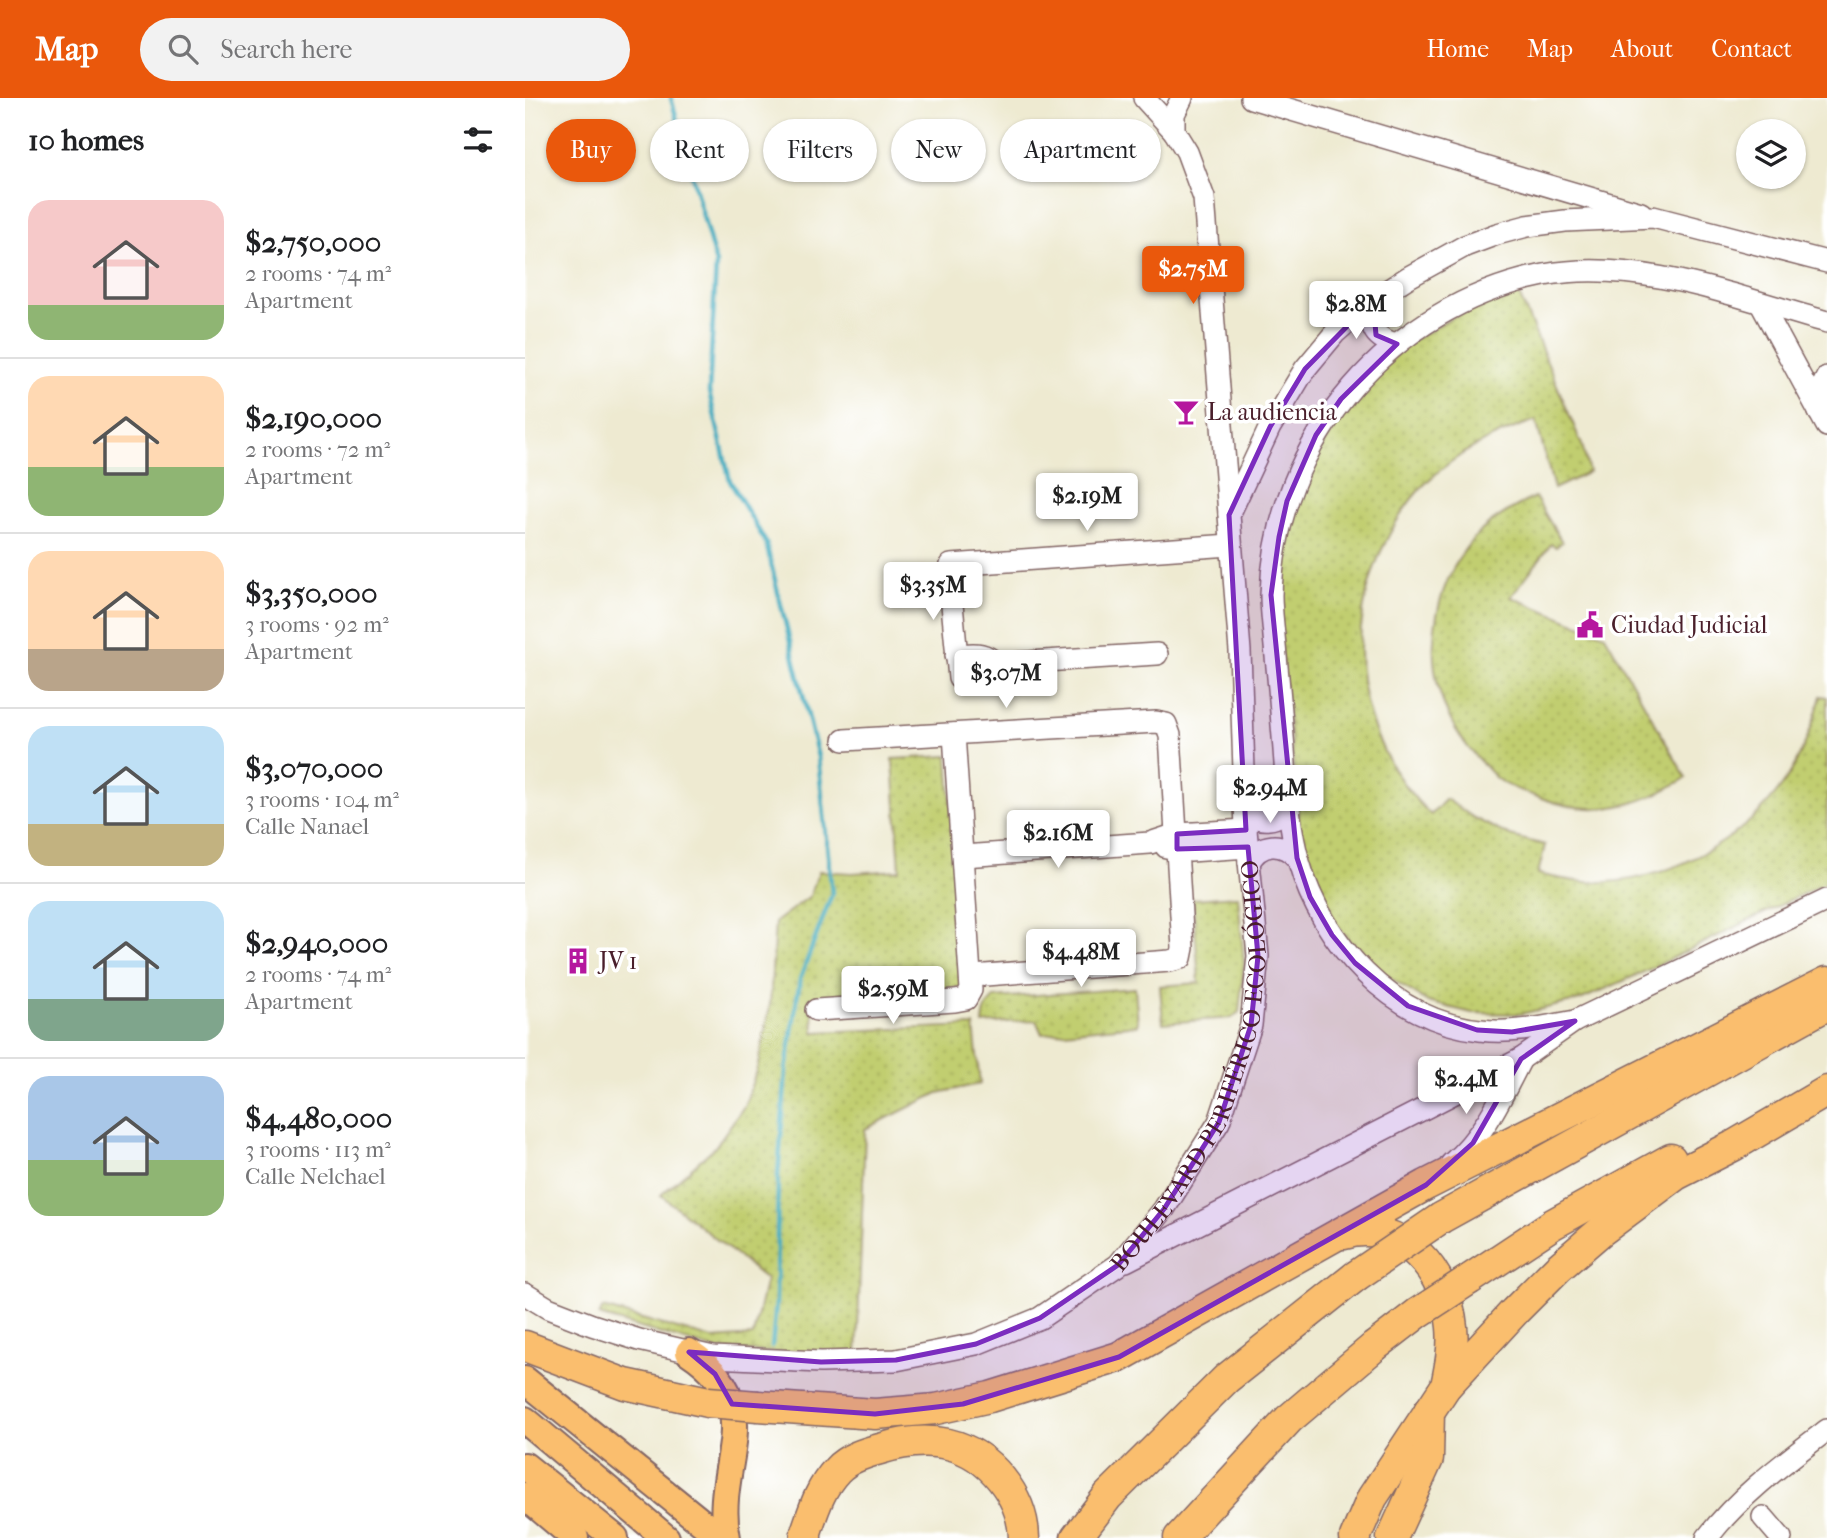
<!DOCTYPE html>
<html lang="en">
<head>
<meta charset="utf-8">
<style>
	:root { --surface:#fff; --page:#f2f2f2; --text:#202124; --muted:#757577; --line:#e0e0e0; --accent:#ea580c }
	body { margin:0; font-family:"IM FELL French Canon",serif; background:var(--page); color:var(--text); height:100vh; display:flex; flex-direction:column; font-size:26px; white-space:nowrap }
	* { box-sizing:border-box; margin:0 }
	p { font-size:23px; color:var(--muted) }
	.icon { flex:none; width:38px; height:38px; fill:none; stroke:currentColor; stroke-width:2; stroke-linecap:round; stroke-linejoin:round }
	.map { position:relative; flex:1; overflow:hidden }
	.side { display:flex; flex-direction:column; background:var(--surface); width:525px }
	.side>* { flex:none }
	.banner { position:absolute; left:21px; top:21px; width:665px; height:63px; display:flex; gap:14px }
	.buttons { position:absolute; left:1211px; top:21px; display:grid; gap:14px }
	.buttons a { display:grid; place-items:center; width:70px; height:70px; border-radius:50%; background:var(--surface); box-shadow:0 2px 5px #0004; font-size:35px }
	.price { position:absolute; translate:-50% -60px; padding:0 16px; border-radius:7px; background:#fff; color:#222; font-size:23px; line-height:46px; filter:drop-shadow(0 2px 4px #0008) }
	.price::after { content:''; position:absolute; left:50%; top:42px; width:21px; height:16px; margin-left:-10px; background:inherit; clip-path:polygon(0 0,100% 0,50% 100%) }
	.price.active { background:var(--accent); color:#fff }
	ul { padding:0; list-style:none }
	li { display:flex; align-items:center; gap:21px; height:175px; padding:0 28px }
	li+li { border-top:2px solid var(--line) }
	li span { display:grid; place-items:center; flex:none; width:196px; height:140px; border-radius:21px; color:#555 }
	li>.icon { margin-inline-start:auto }
	span .icon { width:84px; height:84px; fill:#fffc; stroke-width:1 }
	li b { font-size:30px }
	h2 { display:flex; justify-content:space-between; align-items:center; height:84px; padding:0 28px; font-size:30px }
	.tag { padding:0 24px; border-radius:32px; background:var(--surface); box-shadow:0 2px 5px #0004; font-size:24px; line-height:63px }
	.tag.active { background:var(--accent); color:#fff }
	header { display:flex; align-items:center; gap:42px; box-sizing:border-box; height:98px; padding:0 35px; background:var(--accent); color:#fff }
	header strong { font-size:33px }
	nav { display:flex; gap:38px; margin-inline-start:auto; font-size:24px }
	.search { width:490px; height:63px; background:var(--page); display:flex; align-items:center; gap:18px; box-sizing:border-box; padding:0 24px; border-radius:38px; color:var(--muted); font-size:26px }
	main { display:flex; flex:1; min-height:0 }
	.map>svg:first-child { display:block }
	.grass { fill:url(#grass-dots); stroke:#86764d; stroke-width:2 }
	.lines { fill:none; stroke-linecap:round; stroke-linejoin:round }
	.stream { stroke:#41acc0; stroke-width:4.5 }
	.minor-casing { stroke:#836665; stroke-width:24 }
	.major-casing { stroke:#836665; stroke-width:30 }
	.highway-casing { stroke:#836665; stroke-width:33 }
	.minor { stroke:#fff; stroke-width:21 }
	.major { stroke:#fabe6e; stroke-width:26 }
	.highway { stroke:#fabe6e; stroke-width:30 }
	.highway-bridge-casing { stroke:#836665; stroke-width:33; stroke-linecap:butt }
	.highway-bridge { stroke:#fabe6e; stroke-width:30 }
	.marked { fill:#7b2cbf; fill-opacity:0.2; stroke:#7b2cbf; stroke-width:5; stroke-linejoin:round }
	.labels { text-anchor:middle; dominant-baseline:central; stroke-width:7; stroke-linejoin:round; paint-order:stroke }
	.poi-label { font-size:24px; fill:#4a1f2b; stroke:#fff; text-anchor:start }
	.street-label { font-size:24px; fill:#4a1f2b; stroke:#fff }
</style>
</head>
<body>
<header>
<strong>Map</strong>
<div class="search"><svg class="icon" aria-label="search" viewBox="0 0 24 24"><circle cx="10" cy="10" r="6"/><path d="M15 15l6 6"/></svg>Search here</div>
<nav><a>Home</a><a>Map</a><a>About</a><a>Contact</a></nav>
</header>
<main>
<section class="side">
<h2>10 homes<svg class="icon" aria-label="filters" viewBox="0 0 24 24"><path d="M4 7h16M4 17h16"/><circle cx="9" cy="7" r="2"/><circle cx="15" cy="17" r="2"/></svg></h2>
<ul>
<li><span style="background:linear-gradient(#f6c9c9 75%,#8fb573 0)"><svg class="icon" aria-label="home" viewBox="0 0 24 24"><path d="M3 11l9-7 9 7M6 9v11h12V9"/></svg></span><div><b>$2,750,000</b><p>2 rooms · 74 m²</p><p>Apartment</p></div></li>
<li><span style="background:linear-gradient(#ffd9b3 65%,#8fb573 0)"><svg class="icon" aria-label="home" viewBox="0 0 24 24"><path d="M3 11l9-7 9 7M6 9v11h12V9"/></svg></span><div><b>$2,190,000</b><p>2 rooms · 72 m²</p><p>Apartment</p></div></li>
<li><span style="background:linear-gradient(#ffd9b3 70%,#b9a48a 0)"><svg class="icon" aria-label="home" viewBox="0 0 24 24"><path d="M3 11l9-7 9 7M6 9v11h12V9"/></svg></span><div><b>$3,350,000</b><p>3 rooms · 92 m²</p><p>Apartment</p></div></li>
<li><span style="background:linear-gradient(#bfe0f5 70%,#c2b280 0)"><svg class="icon" aria-label="home" viewBox="0 0 24 24"><path d="M3 11l9-7 9 7M6 9v11h12V9"/></svg></span><div><b>$3,070,000</b><p>3 rooms · 104 m²</p><p>Calle Nanael</p></div></li>
<li><span style="background:linear-gradient(#bfe0f5 70%,#7fa58c 0)"><svg class="icon" aria-label="home" viewBox="0 0 24 24"><path d="M3 11l9-7 9 7M6 9v11h12V9"/></svg></span><div><b>$2,940,000</b><p>2 rooms · 74 m²</p><p>Apartment</p></div></li>
<li><span style="background:linear-gradient(#a9c7e8 60%,#8fb573 0)"><svg class="icon" aria-label="home" viewBox="0 0 24 24"><path d="M3 11l9-7 9 7M6 9v11h12V9"/></svg></span><div><b>$4,480,000</b><p>3 rooms · 113 m²</p><p>Calle Nelchael</p></div></li>
</ul>
</section>
<div class="map">
<svg width="1302" height="1440" viewBox="0 0 1302 1440">
	<defs>
		<pattern id="grass-dots" width="8" height="8" patternUnits="userSpaceOnUse" patternTransform="scale(1.75)"><rect width="8" height="8" fill="#c1ce6f"/><path d="M2 2h.1M6 6h.1" fill="none" stroke="#a7b060" stroke-width="1.8" stroke-linecap="round"/></pattern>
	</defs>
	<rect width="100%" height="100%" fill="#fff"/>
	<filter id="ink" filterUnits="userSpaceOnUse"><feTurbulence type="fractalNoise" baseFrequency=".0143" numOctaves="2"/><feDisplacementMap in="SourceGraphic" scale="14" xChannelSelector="R" yChannelSelector="G"/><feConvolveMatrix kernelMatrix="1 2 1 2 8 2 1 2 1" color-interpolation-filters="sRGB"/></filter>
	<filter id="wash" filterUnits="userSpaceOnUse"><feTurbulence type="fractalNoise" baseFrequency=".00686" numOctaves="4" result="noise"/><feDisplacementMap in="SourceGraphic" scale="28" xChannelSelector="R" yChannelSelector="G"/><feGaussianBlur stdDeviation="1.57" result="paint"/><feColorMatrix in="noise" values="0 0 0 0 0 0 0 0 0 0 0 0 0 0 0 0 0 1.4 0 .05"/><feComposite in="paint" operator="in"/></filter>
	<g filter="url(#wash)">
		<rect width="100%" height="100%" fill="#eeead1"/>
		<g class="grass">
			<path d="M993,194L1057,347L1064,374L1029,391L1011,322C971,336 936,352 905,381C887,397 875,416 864,437C814,530 829,644 906,717L921,701L949,720L985,738L1020,747L1013,776C1028,779 1044,783 1060,784C1137,788 1218,745 1261,682C1278,656 1288,627 1296,598L1302,599V784L1123,872L1055,902L996,916L947,915L903,904L862,878L835,856L802,815L778,761L753,518L755,458L788,362L829,300L880,247L930,218Z"/>
			<path d="M1010,399L1037,444L1031,449L1026,446L986,499L1080,537L1161,680C1143,691 1124,701 1103,706C1075,713 1046,711 1019,701C1004,696 988,691 975,683C967,678 962,670 956,664C917,624 901,571 912,517C918,486 933,455 956,433C972,418 991,408 1010,399Z"/>
			<polygon points="423,658 438,889 287,900 289,934 449,928 455,986 413,995 340,1031 332,1257 192,1252 74,1218 78,1210 188,1241 228,1238 241,1181 136,1097 190,1049 220,1007 233,967 245,908 250,824 285,798 294,773 327,775 375,772 368,661"/>
			<polygon points="713,798 719,865 714,914 707,920 638,925 635,888 674,885 668,801"/>
			<path d="M610,890L613,927L517,936L511,922L458,926C459,915 460,908 469,900Z"/>
		</g>
		<g class="lines">
			<polyline class="stream" points="146,0 191,166 184,294 205,383 241,445 293,659 307,796 275,881 261,972 253,1078 251,1205 247,1249"/>
		</g>
	</g>
	<g filter="url(#ink)">
		<g class="lines">
			<g class="minor-casing">
				<g id="minor">
					<polyline points="619,0 649,33 662,54 679,100 704,416"/>
					<polyline points="726,0 1116,115"/>
					<polyline points="649,33 649,16 657,0"/>
					<path d="M848,202C845,226 845,240 872,246"/>
					<polyline points="1236,206 1302,328"/>
					<polyline points="1294,314 1297,289 1302,279"/>
					<path d="M431,557C450,556 458,553 472,566L632,556"/>
					<polyline points="472,566 458,579 439,583 434,580 424,475 426,467 705,447"/>
					<polyline points="319,642 631,624 641,626 645,637 658,850 656,860 645,863 447,878"/>
					<path d="M720,712C734,726 754,724 765,707"/>
					<polyline points="641,749 665,753 723,749"/>
					<polyline points="438,758 625,745 652,736 721,732"/>
					<path d="M724,764C736,744 757,743 772,760"/>
					<polyline points="291,912 430,903 441,901 446,892 429,636"/>
					<path d="M1050,923C1018,929 987,936 955,932C867,923 797,845 774,764C762,725 761,669 757,627C755,598 752,568 749,538C748,525 746,511 746,497C750,341 867,207 1019,177C1111,159 1214,200 1302,224"/>
					<path d="M926,1066C959,1038 976,1000 996,961"/>
					<polyline points="601,1163 996,961 1050,923 1302,802"/>
					<path id="s1" d="M0,1196L23,1210L67,1227L114,1242L188,1259L296,1264L371,1262L451,1246L515,1220L593,1167L639,1111L694,1024L726,927L733,858L721,732L715,553L704,417L745,329L780,271L810,235L848,202L882,180L940,148L972,136L1002,128L1040,123L1128,119L1302,164"/>
					<polyline points="1238,1419 1256,1440"/>
					<path d="M1182,1440C1215,1397 1259,1365 1302,1332"/>
				</g>
			</g>
			<g class="major-casing">
				<g id="major">
					<path d="M164,1254C247,1309 187,1366 202,1440"/>
					<polyline points="0,1282 196,1440"/>
					<polyline points="0,1322 141,1440"/>
					<polyline points="0,1368 90,1440"/>
					<polyline points="0,1398 50,1440"/>
				</g>
			</g>
			<g class="highway-casing">
				<g id="highway">
					<polyline points="916,1120 1302,907"/>
					<path d="M819,1136C878,1120 922,1175 927,1229C929,1249 925,1269 921,1288"/>
					<polyline points="945,1181 1028,1126 1146,1061"/>
					<polyline points="0,1248 100,1286 183,1304"/>
					<polyline points="233,1308 350,1316 411,1311 465,1299 594,1259 901,1087 1302,884"/>
					<path d="M281,1440V1434C289,1411 295,1390 312,1372C323,1360 340,1355 355,1351C377,1344 401,1341 423,1346C465,1356 498,1398 499,1440"/>
					<polyline points="551,1440 583,1398 701,1281 831,1178"/>
					<polyline points="654,1440 764,1321 849,1249"/>
					<polyline points="830,1440 847,1400 921,1288 990,1213 1033,1170 1076,1133 1151,1077 1208,1048 1302,993"/>
					<polyline points="867,1440 903,1361 904,1313"/>
				</g>
			</g>
			<use href="#minor" class="minor"/>
			<use href="#major" class="major"/>
			<use href="#highway" class="highway"/>
			<g class="highway-bridge-casing">
				<g id="highway-bridge">
					<polyline points="831,1178 916,1120"/>
					<polyline points="849,1249 893,1215 945,1181"/>
					<polyline points="183,1304 233,1308"/>
				</g>
			</g>
			<use href="#highway-bridge" class="highway-bridge"/>
		</g>
	</g>
	<path class="marked" d="M848,202L851,237L872,246L816,301L791,337L762,403L754,439L746,497L772,760L785,799L807,837L830,865L883,908L952,932L987,934L1050,923L996,961L948,1045L901,1087L594,1259L438,1306L350,1316L207,1306L190,1276L164,1254L296,1264L371,1262L451,1246L515,1220L593,1167L639,1111L694,1024L726,927L733,858L723,749L652,751V736L721,732L704,417L745,329L780,271Z"/>
	<defs>
		<g id="bar-bare" transform="scale(2.1)"><path d="M-6-5H6L.8 .8V4.5H3.5V6h-7V4.5H-.8V.8Z" fill="#b5179e" stroke="#fff" stroke-width="2.5" paint-order="stroke"/></g>
		<g id="civic-bare" transform="scale(2.1)"><path d="M-.6-6.5H3V-4.5H.6V-3L4-1V1h2V6H-6V1h2V-1L-.6-3ZM-1.2 2.5V6h2.4V2.5Z" fill="#b5179e" stroke="#fff" stroke-width="2.5" paint-order="stroke"/></g>
		<g id="building-bare" transform="scale(2.1)"><path d="M-4-6H4V6H1V3H-1V6H-4ZM-2.5-4.3h1.7v1.8h-1.7ZM.8-4.3h1.7v1.8H.8ZM-2.5-1h1.7V.8h-1.7ZM.8-1h1.7V.8H.8Z" fill="#b5179e" stroke="#fff" stroke-width="2.5" paint-order="stroke"/></g>
	</defs>
	<g fill-rule="evenodd">
		<use href="#bar-bare" x="661" y="314"/>
		<use href="#civic-bare" x="1065" y="527"/>
		<use href="#building-bare" x="53" y="863"/>
	</g>
	<g class="labels">
		<g class="poi-label">
			<text x="682" y="314">La audiencia</text>
			<text x="1086" y="527">Ciudad Judicial</text>
			<text x="74" y="863">JV 1</text>
		</g>
		<g class="street-label">
			<text stroke="none"><textPath href="#s1" startOffset="847">BOULEVARD PERIFÉRICO ECOLÓGICO</textPath></text>
		</g>
	</g>
</svg>
<div class="buttons">
<a><svg class="icon" aria-label="layers" viewBox="0 0 24 24"><path d="M12 4l9 5-9 5-9-5zM3 14l9 5 9-5"/></svg></a>
</div>
<b class="price active" style="left:668px;top:208px">$2.75M</b>
<b class="price" style="left:831px;top:243px">$2.8M</b>
<b class="price" style="left:562px;top:435px">$2.19M</b>
<b class="price" style="left:408px;top:524px">$3.35M</b>
<b class="price" style="left:481px;top:612px">$3.07M</b>
<b class="price" style="left:745px;top:727px">$2.94M</b>
<b class="price" style="left:533px;top:772px">$2.16M</b>
<b class="price" style="left:556px;top:891px">$4.48M</b>
<b class="price" style="left:368px;top:928px">$2.59M</b>
<b class="price" style="left:941px;top:1018px">$2.4M</b>
<div class="banner">
<a class="tag active">Buy</a>
<a class="tag">Rent</a>
<a class="tag">Filters</a>
<a class="tag">New</a>
<a class="tag">Apartment</a>
</div>
</div>
</main>
</body>
</html>
